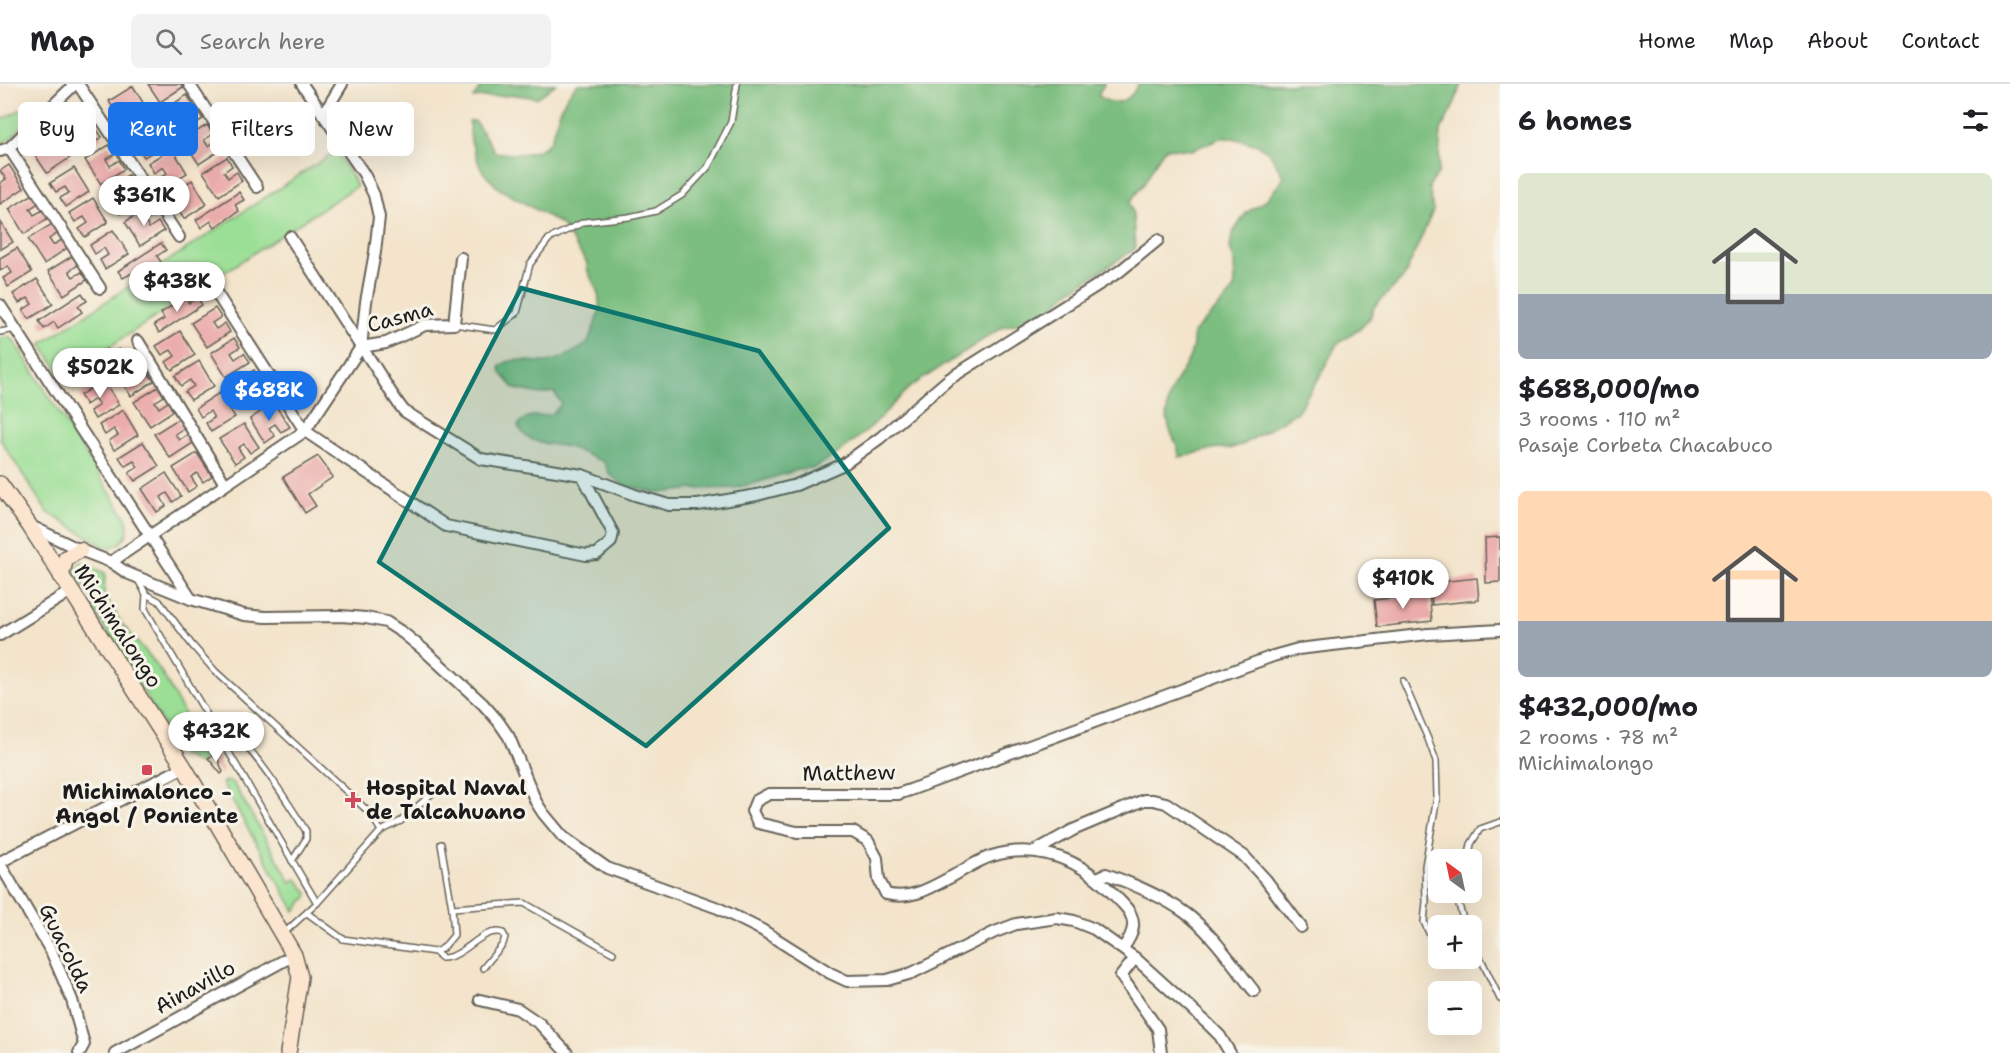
<!DOCTYPE html>
<html lang="en">
<head>
<meta charset="utf-8">
<style>
	:root { --surface:#fff; --page:#f2f2f2; --text:#202124; --muted:#757577; --line:#e0e0e0; --accent:#1a73e8 }
	body { margin:0; font-family:"Shantell Sans",sans-serif; background:var(--page); color:var(--text); height:100vh; display:flex; flex-direction:column; font-size:22px; white-space:nowrap }
	* { box-sizing:border-box; margin:0 }
	p { font-size:20px; color:var(--muted) }
	.icon { flex:none; width:33px; height:33px; fill:none; stroke:currentColor; stroke-width:2; stroke-linecap:round; stroke-linejoin:round }
	.map { position:relative; flex:1; overflow:hidden }
	.panel { display:flex; flex-direction:column; background:var(--surface); width:510px }
	.panel>* { flex:none }
	.banner { position:absolute; left:18px; top:18px; width:570px; height:54px; display:flex; gap:12px }
	.needle { width:39px; rotate:327deg }
	.fabs { position:absolute; left:1428px; top:765px; display:grid; gap:12px }
	.fabs a { display:grid; place-items:center; width:54px; height:54px; border-radius:9px; background:var(--surface); box-shadow:0 6px 24px #0002; font-size:30px }
	.price { position:absolute; translate:-50% -51px; padding:0 14px; border-radius:21px; background:#fff; color:#222; font-size:20px; line-height:39px; filter:drop-shadow(0 2px 3px #0008) }
	.price::after { content:''; position:absolute; left:50%; top:36px; width:18px; height:14px; margin-left:-9px; background:inherit; clip-path:polygon(0 0,100% 0,50% 100%) }
	.price.selected { background:var(--accent); color:#fff }
	ul { padding:0; list-style:none }
	li { display:grid; align-content:center; gap:12px; height:318px; padding:0 18px }
	li span { display:grid; place-items:center; height:186px; border-radius:9px; color:#555 }
	li>.icon { margin-inline-start:auto }
	span .icon { width:108px; height:108px; fill:#fffc; stroke-width:1 }
	li b { font-size:26px }
	h2 { display:flex; justify-content:space-between; align-items:center; height:72px; padding:0 18px; font-size:26px }
	.chip { padding:0 21px; border-radius:9px; background:var(--surface); box-shadow:0 6px 24px #0002; font-size:21px; line-height:54px }
	.chip.selected { background:var(--accent); color:#fff }
	header { display:flex; align-items:center; gap:36px; box-sizing:border-box; height:84px; padding:0 30px; background:var(--surface); border-bottom:2px solid var(--line) }
	header strong { font-size:28px }
	nav { display:flex; gap:33px; margin-inline-start:auto; font-size:21px }
	.search { width:420px; height:54px; background:var(--page); display:flex; align-items:center; gap:15px; box-sizing:border-box; padding:0 21px; border-radius:9px; color:var(--muted); font-size:22px }
	main { display:flex; flex:1; min-height:0 }
	.map>svg:first-child { display:block }
	.green { fill:#9bdf96; stroke:#5c7e59; stroke-width:1.5 }
	.forest { fill:#7cbe7f; stroke:#4c6d4e; stroke-width:1.5 }
	.building { fill:#ebabaa }
	.lines { fill:none; stroke-linecap:round; stroke-linejoin:round }
	.lane-casing { stroke:#676259; stroke-width:8 }
	.street-casing { stroke:#676259; stroke-width:14 }
	.secondary-casing { stroke:#676259; stroke-width:18 }
	.lane { stroke:#fff; stroke-width:5 }
	.street { stroke:#fff; stroke-width:10 }
	.secondary { stroke:#fce5cf; stroke-width:15 }
	.marked { fill:#0f766e; fill-opacity:0.2; stroke:#0f766e; stroke-width:4.5; stroke-linejoin:round }
	.poi-dot { fill:#d1495b; stroke:#f7f3e8; stroke-width:2 }
	.labels { text-anchor:middle; dominant-baseline:central; stroke-width:6; stroke-linejoin:round; paint-order:stroke }
	.street-label { font-size:21px; fill:#1c1c1c; stroke:#f7f3e8 }
	.poi-label { font-size:21px; font-weight:bold; fill:#1c1c1c; stroke:#f7f3e8; text-anchor:start }
</style>
</head>
<body>
<header>
<strong>Map</strong>
<div class="search"><svg class="icon" aria-label="search" viewBox="0 0 24 24"><circle cx="10" cy="10" r="6"/><path d="M15 15l6 6"/></svg>Search here</div>
<nav><a>Home</a><a>Map</a><a>About</a><a>Contact</a></nav>
</header>
<main>
<div class="map">
<svg width="1500" height="969" viewBox="0 0 1500 969">
	<rect width="100%" height="100%" fill="#f7f3e8"/>
	<filter id="ink" filterUnits="userSpaceOnUse"><feTurbulence type="fractalNoise" baseFrequency=".0167" numOctaves="2"/><feDisplacementMap in="SourceGraphic" scale="12" xChannelSelector="R" yChannelSelector="G"/><feConvolveMatrix kernelMatrix="1 2 1 2 8 2 1 2 1" color-interpolation-filters="sRGB"/></filter>
	<filter id="wash" filterUnits="userSpaceOnUse"><feTurbulence type="fractalNoise" baseFrequency=".008" numOctaves="4" result="noise"/><feDisplacementMap in="SourceGraphic" scale="24" xChannelSelector="R" yChannelSelector="G"/><feGaussianBlur stdDeviation="1.35" result="paint"/><feColorMatrix in="noise" values="0 0 0 0 0 0 0 0 0 0 0 0 0 0 0 0 0 1.4 0 .05"/><feComposite in="paint" operator="in"/></filter>
	<g filter="url(#wash)">
		<rect width="100%" height="100%" fill="#f3e4cb"/>
		<g class="green">
			<polygon points="41,14 43,17 42,22 12,53 0,61 0,37"/>
			<polygon points="336,67 357,102 63,293 41,260"/>
			<path d="M9,253L14,257L125,432C133,448 123,464 105,463L47,428L0,355V254Z"/>
			<polygon points="81,478 105,489 104,510 122,540 153,576 163,591 208,674 198,680 181,670 95,528 94,517 73,487"/>
			<polygon points="225,697 233,699 291,798 297,795 308,809 307,813 295,827 222,699"/>
		</g>
		<g class="forest">
			<polygon points="483,0 556,0 537,14 516,11 473,14"/>
			<path d="M578,0H1104L1098,11C1113,24 1130,19 1138,0H1461L1454,21L1441,46L1438,90L1429,102L1433,127L1404,193L1374,223L1370,234L1360,245L1337,260L1320,292L1297,328L1244,360L1229,365L1218,364L1179,373C1179,363 1176,360 1172,351C1167,340 1166,326 1169,314C1175,290 1196,278 1193,249L1231,210L1235,201L1234,176L1230,164L1232,150L1246,129L1266,116L1284,94L1269,68L1258,61L1233,54H1220L1192,66L1166,64C1154,77 1153,85 1145,98C1140,106 1134,110 1130,119L1133,130L1135,165L1068,208L1054,222L1036,234L1001,244L910,303L867,347L837,370L814,384L800,385L756,399L734,404L695,405L658,409L625,402L610,391L603,377C594,376 579,366 568,363C554,360 539,361 527,353C523,350 521,346 518,342C531,321 549,343 561,319L554,308L541,310L515,305L501,289L500,282C516,271 527,279 545,278C560,277 576,267 588,259L600,226L598,209L587,185V179L561,140L498,104L484,89L480,83L471,57L469,37H475L495,68C513,71 538,73 550,57C559,35 559,17 578,0Z"/>
		</g>
		<g id="blocks">
			<g class="building">
				<polygon points="148,0 181,0 183,3 160,18"/>
				<polygon points="133,2 148,27 125,42 119,33 128,27 124,21 115,27 109,17"/>
				<polygon points="187,11 193,20 185,26 189,32 197,26 203,35 179,50 164,26"/>
				<polygon points="86,30 102,53 78,69 62,45 71,40 77,48 83,44 78,35"/>
				<polygon points="153,34 168,59 144,73 139,65 148,59 144,53 135,58 129,49"/>
				<polygon points="207,41 213,50 204,56 208,62 217,57 222,65 199,80 183,56"/>
				<polygon points="56,50 71,73 47,89 31,65 41,59 46,68 53,64 47,55"/>
				<polygon points="109,61 115,70 106,75 110,82 119,76 124,85 101,100 85,76"/>
				<polygon points="172,64 187,89 163,104 158,95 167,89 163,83 154,89 148,79"/>
				<polygon points="227,73 232,82 224,88 228,94 237,88 242,97 219,112 203,88"/>
				<polygon points="9,81 24,104 0,120 0,99 6,95 0,87"/>
				<polygon points="74,84 89,108 66,123 60,114 69,109 65,103 56,108 50,99"/>
				<polygon points="128,91 134,100 125,105 129,112 138,106 144,115 120,130 105,106"/>
				<polygon points="192,96 207,120 184,135 178,126 187,121 183,115 174,120 168,111"/>
				<polygon points="239,108 244,116 235,121 239,127 215,143 211,137 201,144 196,136"/>
				<polygon points="33,110 38,119 30,125 34,131 43,126 48,134 24,150 9,125"/>
				<polygon points="93,114 108,138 85,153 79,145 88,139 84,133 75,138 69,129"/>
				<polygon points="148,123 154,132 145,137 149,144 158,138 164,147 140,162 125,138"/>
				<polygon points="0,137 13,158 0,166"/>
				<polygon points="52,140 58,149 49,155 53,161 62,156 67,164 44,180 28,155"/>
				<polygon points="113,146 129,170 105,185 100,176 108,171 104,164 95,170 90,161"/>
				<polygon points="161,159 166,166 157,172 161,178 137,194 134,188 123,194 118,187"/>
				<polygon points="17,164 32,188 8,203 3,194 12,189 8,182 0,187 0,174"/>
				<polygon points="72,172 78,181 69,187 73,193 82,188 87,196 64,211 48,187"/>
				<polygon points="179,184 187,196 165,210 157,198"/>
				<polygon points="37,195 53,220 29,235 23,226 32,220 28,214 19,219 13,210"/>
				<polygon points="82,209 87,217 78,222 82,228 58,244 54,238 44,245 39,237"/>
				<polygon points="185,213 189,219 197,213 202,221 159,249 154,241 164,235 161,229"/>
				<polygon points="215,224 221,233 212,239 216,245 225,239 230,248 207,263 191,239"/>
				<polygon points="180,247 195,271 172,286 166,278 175,272 171,266 162,271 156,262"/>
				<polygon points="234,254 240,263 231,269 235,275 244,269 250,278 226,293 211,269"/>
				<polygon points="107,265 110,270 119,265 124,272 81,300 76,293 86,286 82,280"/>
				<polygon points="139,273 144,282 136,288 140,294 148,289 154,297 131,312 115,288"/>
				<polygon points="199,277 214,302 191,316 185,308 194,302 190,296 181,302 175,292"/>
				<polygon points="254,286 260,295 251,301 255,307 264,301 269,310 246,325 230,301"/>
				<polygon points="104,296 119,321 95,335 90,327 99,321 95,315 86,321 80,311"/>
				<polygon points="158,303 164,312 155,318 159,324 168,318 173,327 150,342 134,318"/>
				<polygon points="219,309 235,333 211,348 206,339 214,334 210,327 201,333 196,324"/>
				<polygon points="274,319 290,343 281,348 275,340 269,344 275,352 265,359 250,335"/>
				<polygon points="123,326 138,351 114,366 109,357 118,351 114,345 105,351 99,341"/>
				<polygon points="178,335 184,344 175,350 179,356 188,350 193,359 170,374 154,350"/>
				<polygon points="244,340 259,363 250,369 244,360 238,364 244,373 235,379 219,355"/>
				<polygon points="143,358 159,382 135,397 129,389 138,383 134,377 125,382 119,373"/>
				<polygon points="197,369 212,392 203,398 197,389 191,393 197,402 188,408 173,384"/>
				<polygon points="318,372 333,393 308,410 316,422 305,429 283,393"/>
				<polygon points="166,389 181,412 173,418 167,409 161,413 166,422 157,428 142,405"/>
				<polygon points="1500,453 1500,498 1486,499 1485,454"/>
				<polygon points="1477,494 1479,516 1432,521 1430,499"/>
				<polygon points="1429,510 1432,537 1377,543 1374,516"/>
				<polygon points="216,670 223,688 221,690 208,674"/>
			</g>
		</g>
	</g>
	<g filter="url(#ink)">
		<use href="#blocks" fill-opacity="0" stroke="#676259" stroke-width="1.5"/>
		<g class="lines">
			<g class="lane-casing">
				<g id="lane">
					<polyline points="454,240 495,246 517,229 530,180 549,155 584,138 629,133 656,127 682,111 708,83 731,38 737,0"/>
					<polyline points="0,248 16,245"/>
					<polyline points="138,496 146,510 159,517 192,561 215,587 370,729 381,747 317,819 283,850"/>
					<polyline points="146,510 145,525 317,819"/>
					<polyline points="1403,597 1428,655 1436,677 1437,713 1425,782 1426,818 1424,838 1434,860 1438,862"/>
					<path d="M215,646C220,646 225,646 229,648C251,658 292,725 306,747V755L292,777"/>
					<polyline points="381,747 401,737 437,705"/>
					<polyline points="1468,776 1471,760 1480,745 1500,738"/>
					<polyline points="1462,808 1459,821 1465,842"/>
					<polyline points="452,824 524,819 613,869"/>
					<polyline points="307,829 343,855 435,868 443,864 454,851 452,824 441,760"/>
					<polyline points="1472,856 1500,915"/>
					<path d="M435,868L442,874C465,874 482,842 503,849L505,853L503,860L483,884"/>
				</g>
			</g>
			<g class="street-casing">
				<g id="street">
					<polyline points="78,0 179,153"/>
					<polyline points="189,0 257,103"/>
					<polyline points="323,31 342,0"/>
					<polyline points="9,64 100,204"/>
					<polyline points="0,67 9,64 75,0"/>
					<path d="M290,153L361,263C377,283 388,307 404,327L481,375L582,391L635,411L669,421H698L757,411L796,401L844,380L880,354L949,295L1120,187L1158,156"/>
					<polyline points="215,207 305,347 446,442 586,471 597,470 611,458 613,449 582,391"/>
					<polyline points="0,221 191,515"/>
					<polyline points="138,257 225,400"/>
					<polyline points="361,263 386,259 425,241 454,240 461,174"/>
					<polyline points="29,441 80,466 111,478 127,489 191,515 244,531 265,533 341,532 366,534 386,538 403,549 424,566 483,620 498,637 509,653 536,718 543,729 563,753 607,784 718,824 762,846 830,889 847,897 887,896 912,889 995,848 1016,840 1057,834 1074,837 1094,845 1135,874 1208,940 1220,952 1230,969"/>
					<polyline points="111,478 305,347 361,263 366,218 375,168 379,133 374,111 364,90 302,0"/>
					<polyline points="0,551 71,507"/>
					<polyline points="1035,767 1073,746 1144,716 1153,716 1166,719 1244,772 1266,796 1301,843"/>
					<polyline points="0,778 184,683"/>
					<polyline points="0,780 52,869 72,916 84,960 79,969"/>
					<path d="M1097,794L1106,790C1133,800 1160,811 1184,828C1210,846 1234,882 1254,907"/>
					<path d="M1123,864C1135,848 1138,835 1123,820C1114,811 1106,802 1096,794C1067,770 1028,761 992,772C978,776 964,786 951,793C929,805 911,816 886,810L879,796L877,774L868,757L853,748H797L758,739L752,727L756,717L769,710H898L910,706L1273,572L1298,565L1428,550L1500,546"/>
					<polyline points="1135,874 1121,892 1158,945 1161,969"/>
					<polyline points="480,916 518,925 540,940 567,969"/>
					<polyline points="115,969 294,871"/>
				</g>
			</g>
			<g class="secondary-casing">
				<g id="secondary">
					<polyline points="0,400 29,441 184,683 294,871 300,893 288,969"/>
					<polyline points="61,492 66,474 80,466"/>
				</g>
			</g>
			<use href="#lane" class="lane"/>
			<use href="#street" class="street"/>
			<use href="#secondary" class="secondary"/>
		</g>
	</g>
	<path class="marked" d="M521,204L759,267L889,444L646,662L379,478Z"/>
	<g class="poi-dot">
		<rect x="141" y="680" width="12" height="12" rx="3"/>
		<path d="M350 707h6v6h6v6h-6v6h-6v-6h-6v-6h6z"/>
	</g>
	<g class="labels">
		<g class="street-label">
			<text transform="translate(400 233) rotate(-15)">Casma</text>
			<text transform="translate(118 542) rotate(57)">Michimalongo</text>
			<text transform="translate(849 689) rotate(-1)">Matthew</text>
			<text transform="translate(66 864) rotate(64)">Guacolda</text>
			<text transform="translate(195 903) rotate(-29)">Ainavillo</text>
		</g>
		<g class="poi-label">
			<text x="366" y="704">Hospital Naval<tspan x="366" dy="24">de Talcahuano</tspan></text>
			<text x="147" y="708" text-anchor="middle">Michimalonco -<tspan x="147" dy="24">Angol / Poniente</tspan></text>
		</g>
	</g>
</svg>
<div class="fabs">
<a><svg class="needle" viewBox="-14 -14 28 28"><path d="M0-13l5 13h-10z" fill="#e53935"/><path d="M0 13l5-13h-10z" fill="#757577"/></svg></a>
<a>+</a>
<a>−</a>
</div>
<b class="price" style="left:144px;top:143px">$361K</b>
<b class="price" style="left:177px;top:229px">$438K</b>
<b class="price" style="left:100px;top:315px">$502K</b>
<b class="price selected" style="left:269px;top:338px">$688K</b>
<b class="price" style="left:1403px;top:526px">$410K</b>
<b class="price" style="left:216px;top:679px">$432K</b>
<div class="banner">
<a class="chip">Buy</a>
<a class="chip selected">Rent</a>
<a class="chip">Filters</a>
<a class="chip">New</a>
</div>
</div>
<section class="panel">
<h2>6 homes<svg class="icon" aria-label="filters" viewBox="0 0 24 24"><path d="M4 7h16M4 17h16"/><circle cx="9" cy="7" r="2"/><circle cx="15" cy="17" r="2"/></svg></h2>
<ul>
<li><span style="background:linear-gradient(#dfe7d0 65%,#9aa5b1 0)"><svg class="icon" aria-label="home" viewBox="0 0 24 24"><path d="M3 11l9-7 9 7M6 9v11h12V9"/></svg></span><div><b>$688,000/mo</b><p>3 rooms · 110 m²</p><p>Pasaje Corbeta Chacabuco</p></div></li>
<li><span style="background:linear-gradient(#ffd9b3 70%,#9aa5b1 0)"><svg class="icon" aria-label="home" viewBox="0 0 24 24"><path d="M3 11l9-7 9 7M6 9v11h12V9"/></svg></span><div><b>$432,000/mo</b><p>2 rooms · 78 m²</p><p>Michimalongo</p></div></li>
</ul>
</section>
</main>
</body>
</html>
